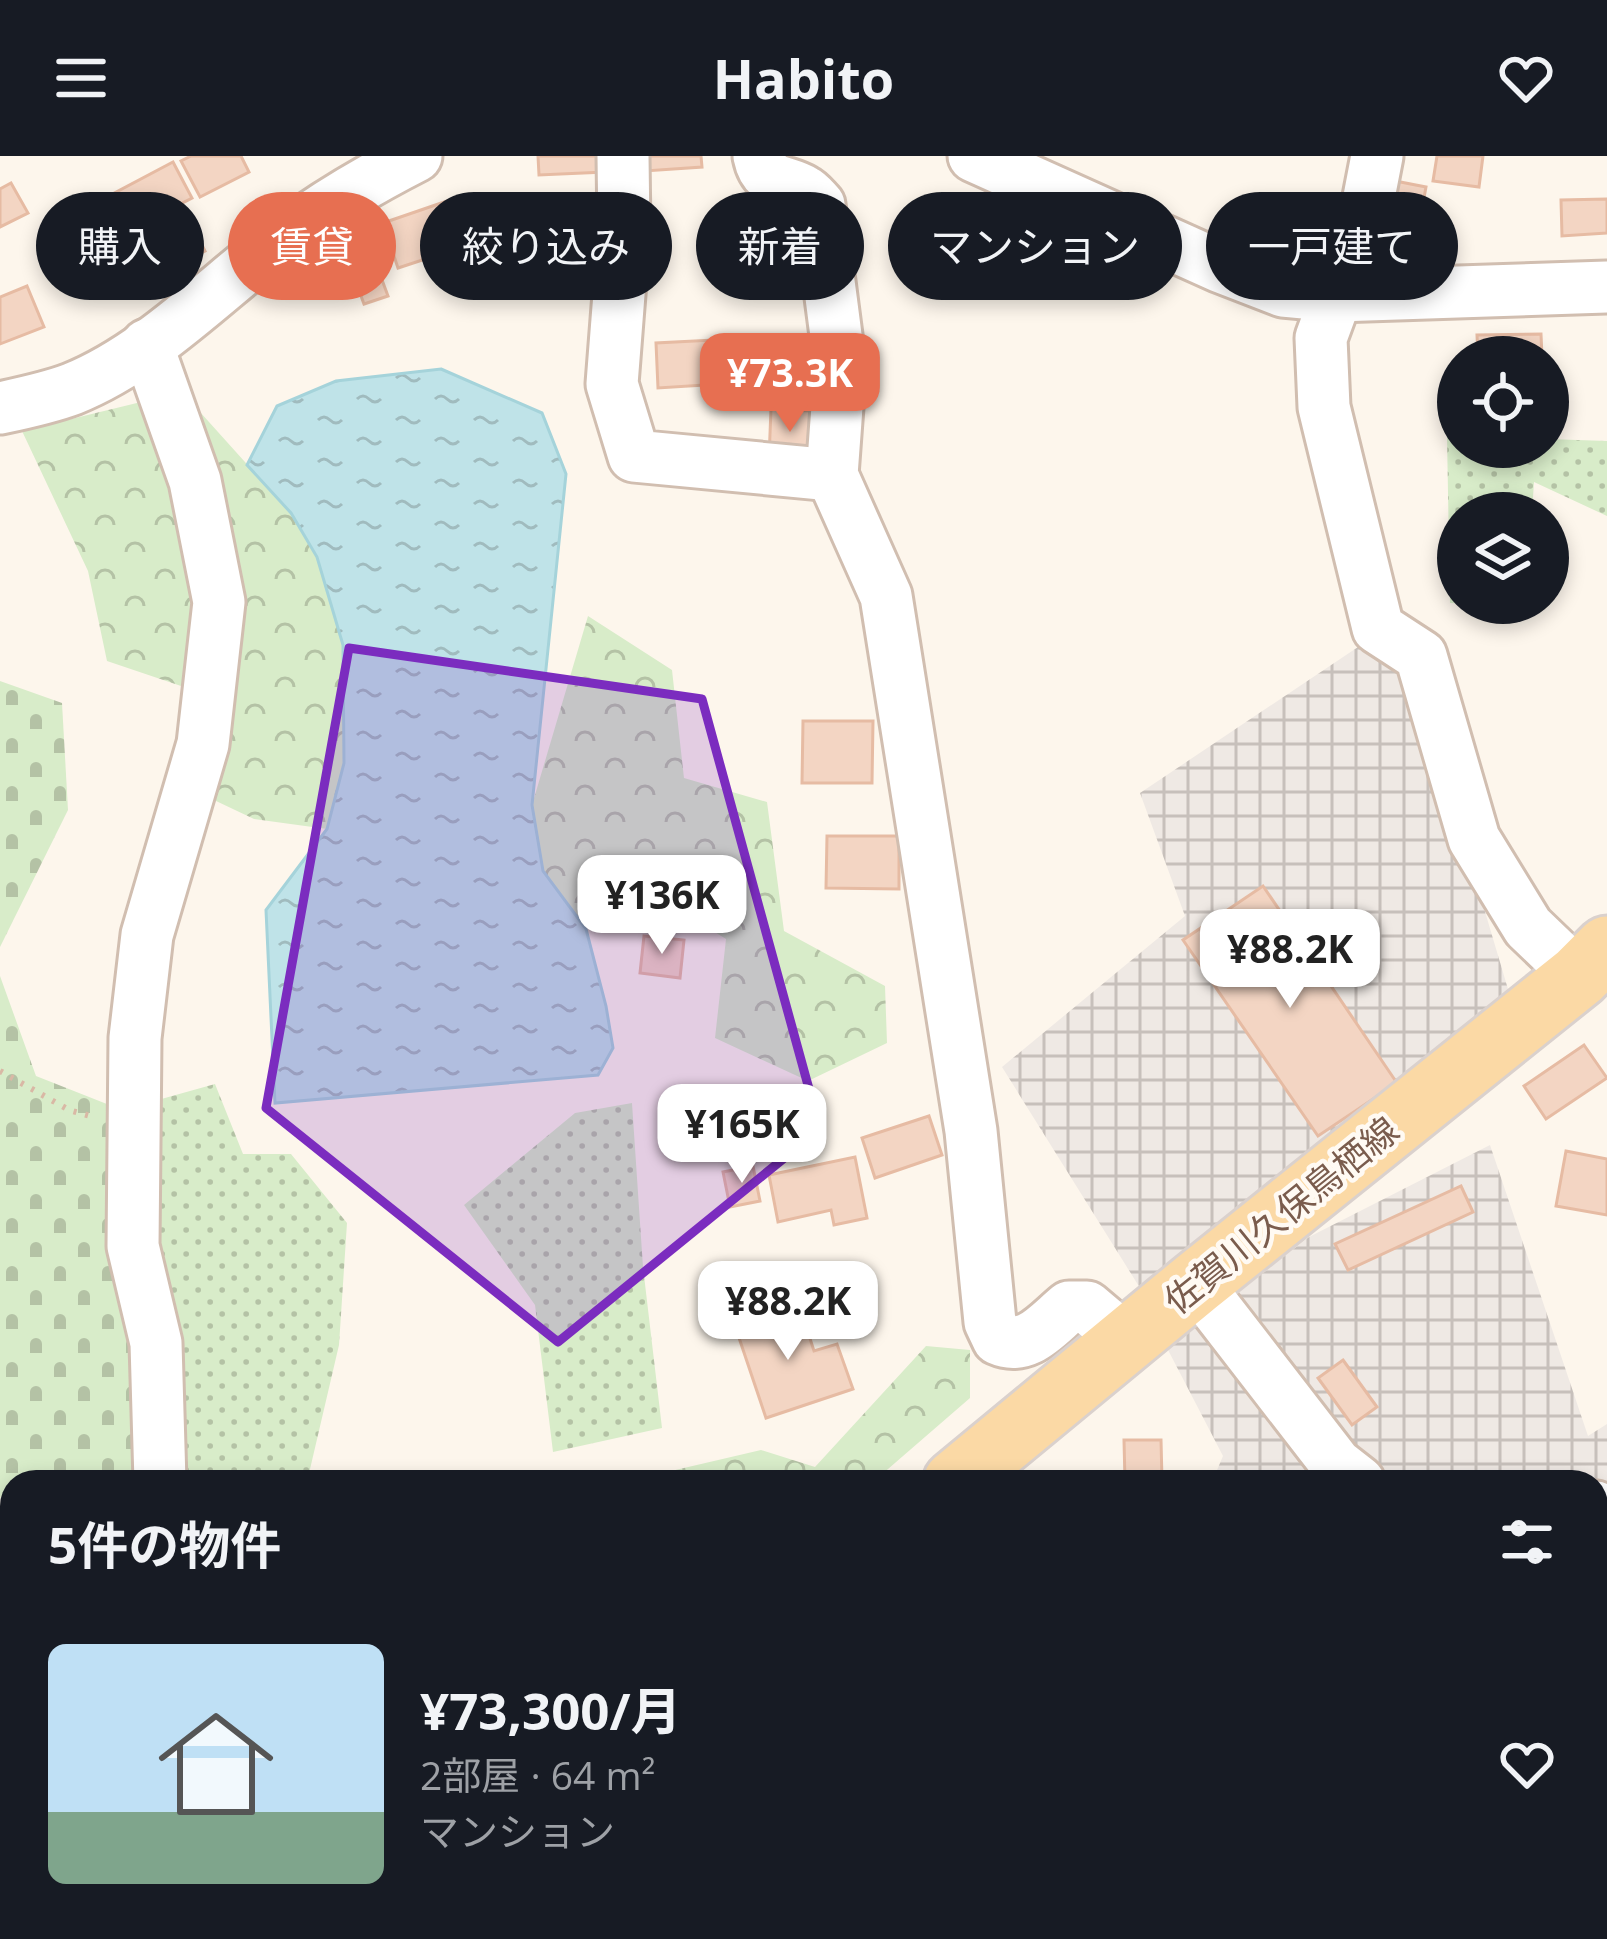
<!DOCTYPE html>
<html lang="ja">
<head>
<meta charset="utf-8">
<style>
	:root { --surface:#171b24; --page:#20242c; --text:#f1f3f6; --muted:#9ea1a6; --accent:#e76f51 }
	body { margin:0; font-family:"Open Sans","Noto Sans JP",sans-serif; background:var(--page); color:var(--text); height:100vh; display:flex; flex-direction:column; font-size:45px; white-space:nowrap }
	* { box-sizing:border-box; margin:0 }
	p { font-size:39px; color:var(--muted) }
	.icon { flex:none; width:66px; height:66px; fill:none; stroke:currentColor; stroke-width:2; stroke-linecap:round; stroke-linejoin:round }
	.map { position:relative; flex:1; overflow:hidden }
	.sheet { position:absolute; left:0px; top:1314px; width:1608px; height:471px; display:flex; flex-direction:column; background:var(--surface); border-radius:36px 36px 0 0; box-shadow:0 6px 18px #0003 }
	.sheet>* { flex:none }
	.guide { position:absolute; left:36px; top:36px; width:1536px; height:108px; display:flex; gap:24px }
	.fabs { position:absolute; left:1437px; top:180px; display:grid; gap:24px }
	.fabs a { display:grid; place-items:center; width:132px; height:132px; border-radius:50%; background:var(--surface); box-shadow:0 6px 18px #0003; font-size:60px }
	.price { position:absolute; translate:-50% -102px; padding:0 27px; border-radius:24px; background:#fff; color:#222; font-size:39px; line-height:78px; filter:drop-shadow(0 3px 6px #0008) }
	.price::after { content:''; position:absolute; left:50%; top:72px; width:36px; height:27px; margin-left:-18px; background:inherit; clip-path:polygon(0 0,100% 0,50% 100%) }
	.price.active { background:var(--accent); color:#fff }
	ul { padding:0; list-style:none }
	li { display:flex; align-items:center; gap:36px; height:300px; padding:0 48px }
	li span { display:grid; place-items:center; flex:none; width:336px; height:240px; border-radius:18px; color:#555 }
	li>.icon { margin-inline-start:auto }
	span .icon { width:144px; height:144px; fill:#fffc; stroke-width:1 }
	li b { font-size:51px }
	h2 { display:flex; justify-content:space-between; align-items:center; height:144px; padding:0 48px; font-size:51px }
	.tag { padding:0 42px; border-radius:54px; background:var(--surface); box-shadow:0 6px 18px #0003; font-size:42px; line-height:108px }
	.tag.active { background:var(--accent); color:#fff }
	header { display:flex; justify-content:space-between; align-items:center; height:156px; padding:0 48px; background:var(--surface); font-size:54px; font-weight:700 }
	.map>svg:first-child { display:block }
	.industrial { fill:url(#industrial-grid) }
	.grass { fill:url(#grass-dots) }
	.forest { fill:url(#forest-crowns) }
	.cemetery { fill:url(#cemetery-stones) }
	.water { fill:url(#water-ripples); stroke:#a5d3da; stroke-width:3 }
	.building { fill:#f3d5c3; stroke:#e6bba3; stroke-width:3 }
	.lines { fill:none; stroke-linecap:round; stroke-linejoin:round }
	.minor-casing { stroke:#d1beb0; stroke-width:57 }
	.major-casing { stroke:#dad1cd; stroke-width:69 }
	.path { stroke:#d9b8a5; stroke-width:6; stroke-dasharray:3 9; stroke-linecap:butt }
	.minor { stroke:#fff; stroke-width:51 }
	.major { stroke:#fbd9a5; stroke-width:63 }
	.marked { fill:#7b2cbf; fill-opacity:0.2; stroke:#7b2cbf; stroke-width:9; stroke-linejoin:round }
	.labels { text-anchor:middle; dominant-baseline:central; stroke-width:9; stroke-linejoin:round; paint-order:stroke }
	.street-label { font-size:36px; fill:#7a5c4d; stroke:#fffaf3 }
</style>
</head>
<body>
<header><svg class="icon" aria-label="menu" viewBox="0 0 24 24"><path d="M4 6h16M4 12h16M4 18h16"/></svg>Habito<svg class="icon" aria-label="heart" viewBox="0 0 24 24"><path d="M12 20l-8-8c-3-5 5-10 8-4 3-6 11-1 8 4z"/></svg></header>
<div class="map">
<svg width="1607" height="1783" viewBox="0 0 1607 1783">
	<defs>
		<pattern id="industrial-grid" width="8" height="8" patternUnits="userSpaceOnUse" patternTransform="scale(3)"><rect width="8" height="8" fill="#efe9e4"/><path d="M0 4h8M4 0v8" fill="none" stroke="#c7c0bb"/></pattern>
		<pattern id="grass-dots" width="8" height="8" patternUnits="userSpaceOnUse" patternTransform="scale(3)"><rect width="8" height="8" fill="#d8ecc9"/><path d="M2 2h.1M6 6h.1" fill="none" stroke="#b4c2a5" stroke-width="1.8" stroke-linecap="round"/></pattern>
		<pattern id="forest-crowns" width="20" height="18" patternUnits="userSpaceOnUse" patternTransform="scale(3)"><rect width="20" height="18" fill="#d8ecc9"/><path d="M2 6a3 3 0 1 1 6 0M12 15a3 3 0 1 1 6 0" fill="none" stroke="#b4c2a5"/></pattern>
		<pattern id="cemetery-stones" width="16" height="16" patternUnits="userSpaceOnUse" patternTransform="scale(3)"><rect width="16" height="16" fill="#d8ecc9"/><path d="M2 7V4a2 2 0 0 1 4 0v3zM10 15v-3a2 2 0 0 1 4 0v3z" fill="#b4c2a5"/></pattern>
		<pattern id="water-ripples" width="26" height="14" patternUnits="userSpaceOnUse" patternTransform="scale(3)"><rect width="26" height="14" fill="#bfe3e8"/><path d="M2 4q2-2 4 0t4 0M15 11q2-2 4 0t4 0" fill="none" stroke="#a0bbbe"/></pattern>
	</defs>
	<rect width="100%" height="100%" fill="#fdf6ec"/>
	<g class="industrial">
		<polygon points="1364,487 1413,513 1513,850 1140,1132 1002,911 1185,760 1140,637"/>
		<polygon points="1490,989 1588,1280 1607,1268 1607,1641 1596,1644 1596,1326 1212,1326 1223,1300 1167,1192 1309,1081"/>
	</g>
	<g class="grass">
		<polygon points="1447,281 1458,281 1458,291 1548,291 1548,283 1607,285 1607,360 1534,326 1532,357 1458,357 1458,447 1530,447 1529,451 1450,447"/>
		<polygon points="215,928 243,998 291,998 347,1067 339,1189 307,1326 151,1326 122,954"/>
		<polygon points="632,947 643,1111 662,1272 553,1296 535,1149 464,1049 575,957"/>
		<polygon points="151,1773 332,1773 320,1783 146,1783"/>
	</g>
	<g class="forest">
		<polygon points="182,236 291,357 317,401 343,489 344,607 327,673 254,663 176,626 184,531 107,505 88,415 22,275"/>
		<polygon points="588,460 672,514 684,622 767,646 784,775 885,830 887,887 808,925 715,882 726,783 660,742 586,773 543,715 532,649"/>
		<polygon points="926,1190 970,1194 970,1242 873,1326 624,1326 761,1294 815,1311"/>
	</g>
	<g class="cemetery">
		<polygon points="0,525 62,547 68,654 0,791"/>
		<polygon points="0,820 36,920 122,954 145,1177 151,1326 12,1326 12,1389 0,1339"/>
	</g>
	<polygon class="water" points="441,213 542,257 566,318 532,649 543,715 586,773 606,850 613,892 598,919 275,947 266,754 327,673 344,607 343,489 317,401 291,357 247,309 277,250 336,225"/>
	<g class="building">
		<polygon points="191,0 241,0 249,16 200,41 181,5"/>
		<polygon points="538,0 604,0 605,16 539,19"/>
		<polygon points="644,0 701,0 702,11 645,15"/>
		<polygon points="1437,0 1483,0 1479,31 1433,25"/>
		<polygon points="173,6 192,42 108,85 90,50"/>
		<polygon points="1385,23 1426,31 1409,122 1368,114"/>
		<polygon points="11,27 28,57 0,71 0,33"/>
		<polygon points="1607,43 1607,77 1562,80 1561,44"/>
		<polygon points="450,44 465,90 398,112 383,67"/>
		<polygon points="188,61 205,95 150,123 133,90"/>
		<polygon points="793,68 803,117 741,130 731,80"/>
		<polygon points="378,113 388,140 364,148 354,121"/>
		<polygon points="27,130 44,171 0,188 0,141"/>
		<polygon points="1541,178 1542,201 1478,201 1477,179"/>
		<polygon points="733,183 736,227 658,232 656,187"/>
		<polygon points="771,253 811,255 809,305 769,303"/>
		<polygon points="803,565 873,565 872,627 802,627"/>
		<polygon points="827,680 899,680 899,733 826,732"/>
		<polygon points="1263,730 1397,927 1318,980 1183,784"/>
		<polygon points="644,780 684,784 680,822 640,817"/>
		<polygon points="1584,889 1607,922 1546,963 1524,930"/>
		<polygon points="929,960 942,999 875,1022 862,982"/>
		<polygon points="1566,995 1607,1003 1607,1059 1556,1050"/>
		<polygon points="855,1001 867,1062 834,1069 831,1054 778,1066 769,1019"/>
		<polygon points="753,1010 760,1045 730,1051 723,1016"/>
		<polygon points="1461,1030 1473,1056 1348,1114 1335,1088"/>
		<polygon points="760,1149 767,1169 802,1158 814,1195 837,1188 853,1233 766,1262 731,1158"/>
		<polygon points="1343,1204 1377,1251 1352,1269 1318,1222"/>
		<polygon points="1124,1284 1161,1284 1162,1324 1125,1325"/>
		<polygon points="753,1773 811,1773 819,1783 760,1783"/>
	</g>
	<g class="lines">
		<g class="minor-casing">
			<g id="minor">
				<polyline points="623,0 624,74 612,228 634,300 832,319"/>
				<path d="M759,0C765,30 784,23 804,35C810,38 814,44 819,49L840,210L832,319L886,440L971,975L990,1166L998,1183C1027,1196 1047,1169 1069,1151H1087L1126,1184"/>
				<polyline points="974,0 1221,111 1283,135 1337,140 1607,131"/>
				<polyline points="1377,0 1365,62 1321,182 1324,251 1378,472 1421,500 1474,683 1528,771 1579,820"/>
				<polyline points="147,189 195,325 219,446 203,588 147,779 135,882 133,1090 156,1187 160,1326"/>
				<path d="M0,252C24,247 48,242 72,233C152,201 220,128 289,77C328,48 373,22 416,0"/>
				<polyline points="1196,1127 1336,1308 1359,1326"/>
				<polyline points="1596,1351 1607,1384"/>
				<polyline points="120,1783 120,1773"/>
			</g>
		</g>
		<g class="major-casing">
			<g id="major">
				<polyline points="955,1326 1196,1127 1579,820 1607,792"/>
				<polyline points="389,1783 401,1773"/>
			</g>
		</g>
		<polyline class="path" points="0,915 69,954 94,961"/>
		<use href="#minor" class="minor"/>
		<use href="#major" class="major"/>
	</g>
	<path class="marked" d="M349,492L702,543L820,973L558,1186L266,952Z"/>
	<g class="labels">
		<g class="street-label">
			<text transform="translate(1281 1059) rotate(-39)">佐賀川久保鳥栖線</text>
		</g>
	</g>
</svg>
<div class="fabs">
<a><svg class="icon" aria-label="locate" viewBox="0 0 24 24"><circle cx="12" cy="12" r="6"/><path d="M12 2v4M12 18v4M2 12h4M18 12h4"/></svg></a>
<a><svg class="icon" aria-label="layers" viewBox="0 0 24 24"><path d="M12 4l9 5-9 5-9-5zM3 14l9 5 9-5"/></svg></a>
</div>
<b class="price active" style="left:790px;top:279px">¥73.3K</b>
<b class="price" style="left:662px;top:801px">¥136K</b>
<b class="price" style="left:1290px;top:855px">¥88.2K</b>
<b class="price" style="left:742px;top:1030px">¥165K</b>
<b class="price" style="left:788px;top:1207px">¥88.2K</b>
<div class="guide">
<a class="tag">購入</a>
<a class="tag active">賃貸</a>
<a class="tag">絞り込み</a>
<a class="tag">新着</a>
<a class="tag">マンション</a>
<a class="tag">一戸建て</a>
</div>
<section class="sheet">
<h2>5件の物件<svg class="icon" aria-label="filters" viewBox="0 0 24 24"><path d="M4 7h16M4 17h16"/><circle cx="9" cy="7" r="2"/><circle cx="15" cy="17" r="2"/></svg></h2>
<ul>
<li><span style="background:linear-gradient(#bfe0f5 70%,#7fa58c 0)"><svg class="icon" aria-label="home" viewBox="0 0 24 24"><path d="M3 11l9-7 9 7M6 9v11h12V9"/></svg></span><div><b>¥73,300/月</b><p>2部屋 · 64 m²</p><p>マンション</p></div><svg class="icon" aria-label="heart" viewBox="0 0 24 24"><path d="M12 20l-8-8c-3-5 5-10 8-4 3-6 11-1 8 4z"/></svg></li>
</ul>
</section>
</div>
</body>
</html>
